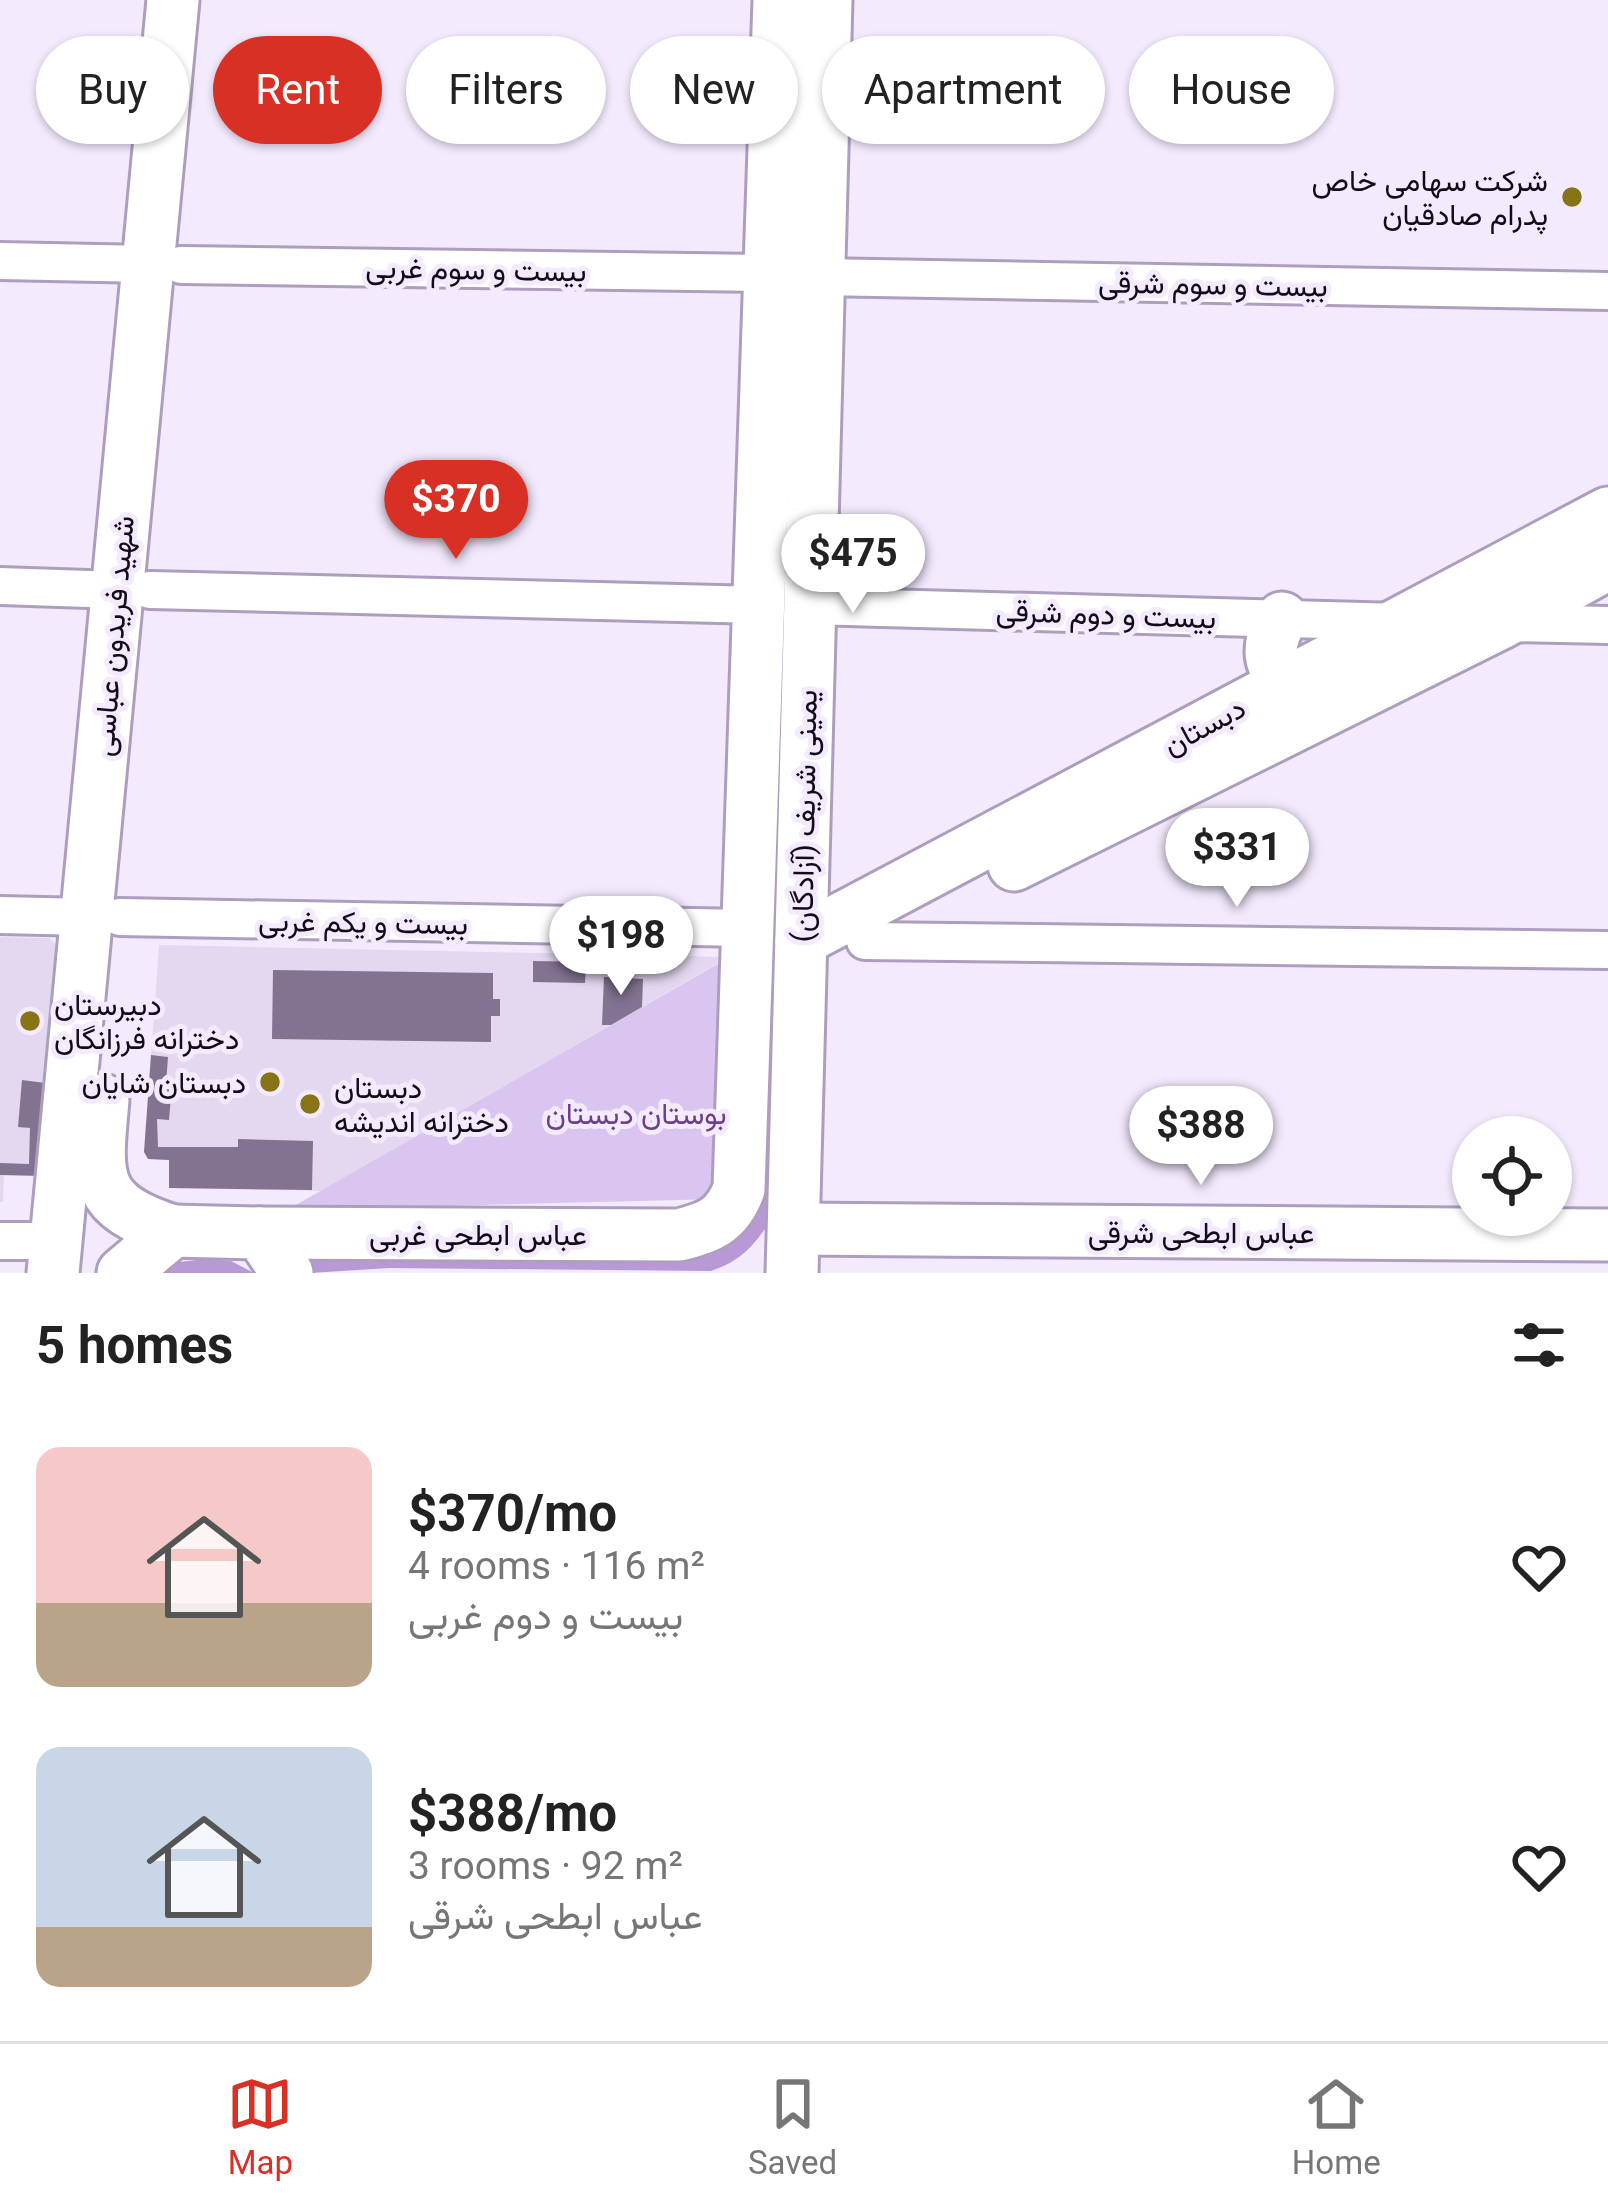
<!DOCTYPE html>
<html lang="en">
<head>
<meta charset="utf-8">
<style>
	:root { --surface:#fff; --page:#f2f2f2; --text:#222; --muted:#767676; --line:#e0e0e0; --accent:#d93025 }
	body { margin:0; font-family:Roboto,Vazirmatn,sans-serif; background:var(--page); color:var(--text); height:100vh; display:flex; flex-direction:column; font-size:45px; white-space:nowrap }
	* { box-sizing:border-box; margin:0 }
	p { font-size:39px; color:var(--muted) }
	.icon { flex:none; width:66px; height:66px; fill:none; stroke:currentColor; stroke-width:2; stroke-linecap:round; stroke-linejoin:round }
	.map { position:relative; height:1273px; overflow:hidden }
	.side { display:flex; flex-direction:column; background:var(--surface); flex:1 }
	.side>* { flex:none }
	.top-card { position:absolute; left:36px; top:36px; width:1536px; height:108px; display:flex; gap:24px }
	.buttons { position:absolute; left:1452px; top:1116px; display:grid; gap:24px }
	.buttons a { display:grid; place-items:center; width:120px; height:120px; border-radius:50%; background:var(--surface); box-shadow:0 3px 9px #0004; font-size:60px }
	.price { position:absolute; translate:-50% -102px; padding:0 27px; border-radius:42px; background:#fff; color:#222; font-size:39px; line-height:78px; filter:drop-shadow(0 3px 6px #0008) }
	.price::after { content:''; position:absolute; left:50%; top:72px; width:36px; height:27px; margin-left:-18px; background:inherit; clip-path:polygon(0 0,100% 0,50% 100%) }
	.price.current { background:var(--accent); color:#fff }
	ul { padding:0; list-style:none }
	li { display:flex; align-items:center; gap:36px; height:300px; padding:0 36px }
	li span { display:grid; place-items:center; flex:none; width:336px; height:240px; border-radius:24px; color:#555 }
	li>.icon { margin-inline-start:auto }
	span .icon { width:144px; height:144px; fill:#fffc; stroke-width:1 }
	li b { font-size:51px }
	h2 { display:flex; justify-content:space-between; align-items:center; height:144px; padding:0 36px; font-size:51px }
	.chip { padding:0 42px; border-radius:54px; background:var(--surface); box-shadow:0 3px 9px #0004; font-size:42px; line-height:108px }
	.chip.current { background:var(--accent); color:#fff }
	.tab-bar { display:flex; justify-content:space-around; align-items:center; height:168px; border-top:3px solid var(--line); background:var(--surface); font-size:33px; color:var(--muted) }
	.tab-bar a { display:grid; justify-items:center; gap:6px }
	.tab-bar .current { color:var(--accent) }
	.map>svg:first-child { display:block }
	.built { fill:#e4d8f0 }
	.green { fill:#dac4f0 }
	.forest { fill:#b899d5 }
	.building { fill:#827391 }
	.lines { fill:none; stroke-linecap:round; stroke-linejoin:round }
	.street-casing { stroke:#ae9ebe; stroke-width:42 }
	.secondary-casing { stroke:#ae9ebe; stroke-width:57 }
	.street { stroke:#fff; stroke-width:36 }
	.secondary { stroke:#fff; stroke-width:51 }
	.poi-dot { fill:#867417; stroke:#f4eafe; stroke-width:4.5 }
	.labels { text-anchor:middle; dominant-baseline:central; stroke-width:10; stroke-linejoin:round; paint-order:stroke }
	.poi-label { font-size:30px; fill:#110c17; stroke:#f4eafe; text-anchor:end }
	.street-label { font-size:30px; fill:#110c17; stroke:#f4eafe }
	.park-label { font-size:30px; fill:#6a418b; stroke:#f4eafe }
</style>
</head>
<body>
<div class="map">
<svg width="1608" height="1273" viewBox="0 0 1608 1273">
	<rect width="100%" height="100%" fill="#f4eafe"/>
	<g class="built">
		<polygon points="0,937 50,938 66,959 45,1176 4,1175 3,1202 0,1202"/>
		<polygon points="159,945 729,957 321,1191 169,1188 169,1160 148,1159 144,1152"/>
	</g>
	<polygon class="green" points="732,956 719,1199 287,1210"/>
	<g class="forest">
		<path d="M793,0H809L771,1220C754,1246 741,1261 711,1271L389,1268L310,1273L304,1247L708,1255C746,1239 752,1226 764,1187Z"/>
		<polygon points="205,1259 231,1261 254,1273 149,1273 179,1262"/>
	</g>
	<g class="building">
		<polygon points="533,961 586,962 585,983 533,982"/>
		<polygon points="273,970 493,973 493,999 500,999 500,1016 491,1016 491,1042 272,1039"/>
		<polygon points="604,977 643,979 642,1007 611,1025 602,1025"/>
		<polygon points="151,1055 168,1057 166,1084 172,1084 169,1120 157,1119 158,1147 238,1147 238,1139 313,1141 312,1190 169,1188 169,1160 148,1159 144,1152"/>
		<polygon points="22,1080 53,1084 45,1176 0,1175 0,1163 29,1164 30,1128 18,1127"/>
	</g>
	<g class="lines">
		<g class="street-casing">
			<g id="street">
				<polyline points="0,261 148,264"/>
				<polyline points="181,265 770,273"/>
				<polyline points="818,277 1608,291"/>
				<polyline points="0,586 117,590"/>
				<polyline points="150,590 759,605"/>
				<polyline points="810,606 1400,622"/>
				<polyline points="1505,623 1608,625"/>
				<polyline points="0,915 87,917"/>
				<polyline points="120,917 749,928"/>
				<polyline points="865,941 1608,950"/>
				<polyline points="0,1241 56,1241"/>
			</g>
		</g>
		<g class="secondary-casing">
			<g id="secondary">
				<path d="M1282,618C1268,640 1262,676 1298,676"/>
				<polyline points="1014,865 1501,623 1608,564"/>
				<polyline points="801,940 1608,513"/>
				<path d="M103,1100C96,1177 90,1205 173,1231"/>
				<polyline points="794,1229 1608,1235"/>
				<path d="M260,1233L679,1235C710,1227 727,1221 739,1189L779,0"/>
				<polyline points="53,1273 173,0"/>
				<polyline points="123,1273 173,1231 260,1233 287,1273"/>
				<polyline points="792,1273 826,0"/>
			</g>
		</g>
		<use href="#street" class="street"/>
		<use href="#secondary" class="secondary"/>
	</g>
	<g class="poi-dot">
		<circle cx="1572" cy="197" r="12"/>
		<circle cx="30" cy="1021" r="12"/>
		<circle cx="270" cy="1082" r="12"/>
		<circle cx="310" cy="1104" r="12"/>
	</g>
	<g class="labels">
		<g class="poi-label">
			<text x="1548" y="180">شرکت سهامی خاص<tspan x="1548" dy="34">پدرام صادقیان</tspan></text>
			<text x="54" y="1004" text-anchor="start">دبیرستان<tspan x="54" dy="34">دخترانه فرزانگان</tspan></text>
			<text x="246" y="1082">دبستان شایان</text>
			<text x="334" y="1087" text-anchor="start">دبستان<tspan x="334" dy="34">دخترانه اندیشه</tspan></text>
		</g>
		<g class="street-label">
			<text transform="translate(476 269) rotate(1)">بیست و سوم غربی</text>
			<text transform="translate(1213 284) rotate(1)">بیست و سوم شرقی</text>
			<text transform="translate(1106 614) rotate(2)">بیست و دوم شرقی</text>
			<text transform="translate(113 636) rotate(-85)">شهید فریدون عباسی</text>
			<text transform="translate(1204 726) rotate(-28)">دبستان</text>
			<text transform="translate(804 816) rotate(-89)">یمینی شریف (آزادگان)</text>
			<text transform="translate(363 922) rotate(1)">بیست و یکم غربی</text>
			<text x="1201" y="1232">عباس ابطحی شرقی</text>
			<text x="478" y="1234">عباس ابطحی غربی</text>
		</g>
		<g class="park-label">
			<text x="636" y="1113">بوستان دبستان</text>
		</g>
	</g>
</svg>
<div class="buttons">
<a><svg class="icon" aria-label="locate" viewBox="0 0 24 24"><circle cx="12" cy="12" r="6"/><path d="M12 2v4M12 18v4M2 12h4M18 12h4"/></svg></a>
</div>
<b class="price current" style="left:456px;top:562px">$370</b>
<b class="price" style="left:853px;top:616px">$475</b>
<b class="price" style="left:1237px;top:910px">$331</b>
<b class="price" style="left:621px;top:998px">$198</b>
<b class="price" style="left:1201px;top:1188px">$388</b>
<div class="top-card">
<a class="chip">Buy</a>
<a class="chip current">Rent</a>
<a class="chip">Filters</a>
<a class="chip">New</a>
<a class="chip">Apartment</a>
<a class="chip">House</a>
</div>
</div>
<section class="side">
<h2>5 homes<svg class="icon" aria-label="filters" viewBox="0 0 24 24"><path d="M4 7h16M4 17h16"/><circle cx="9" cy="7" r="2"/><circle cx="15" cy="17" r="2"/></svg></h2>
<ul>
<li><span style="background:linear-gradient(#f6c9c9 65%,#b9a48a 0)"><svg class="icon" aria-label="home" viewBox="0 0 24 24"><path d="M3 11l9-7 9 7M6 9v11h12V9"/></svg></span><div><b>$370/mo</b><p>4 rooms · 116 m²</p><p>بیست و دوم غربی</p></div><svg class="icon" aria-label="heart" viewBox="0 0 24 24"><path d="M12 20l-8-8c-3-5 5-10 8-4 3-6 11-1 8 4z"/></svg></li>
<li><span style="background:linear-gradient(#c9d6e8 75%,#b9a48a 0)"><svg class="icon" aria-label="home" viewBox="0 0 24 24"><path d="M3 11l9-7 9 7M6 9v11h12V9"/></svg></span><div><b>$388/mo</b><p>3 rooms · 92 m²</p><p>عباس ابطحی شرقی</p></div><svg class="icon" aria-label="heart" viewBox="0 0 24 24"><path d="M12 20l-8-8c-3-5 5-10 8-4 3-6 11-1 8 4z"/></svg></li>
</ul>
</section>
<nav class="tab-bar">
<a class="current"><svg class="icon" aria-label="map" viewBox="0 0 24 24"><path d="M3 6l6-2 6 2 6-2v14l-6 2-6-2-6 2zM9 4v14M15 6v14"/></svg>Map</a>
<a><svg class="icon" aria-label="saved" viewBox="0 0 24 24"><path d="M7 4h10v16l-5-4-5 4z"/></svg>Saved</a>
<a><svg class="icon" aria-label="home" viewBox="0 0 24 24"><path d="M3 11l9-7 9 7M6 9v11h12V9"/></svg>Home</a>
</nav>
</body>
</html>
